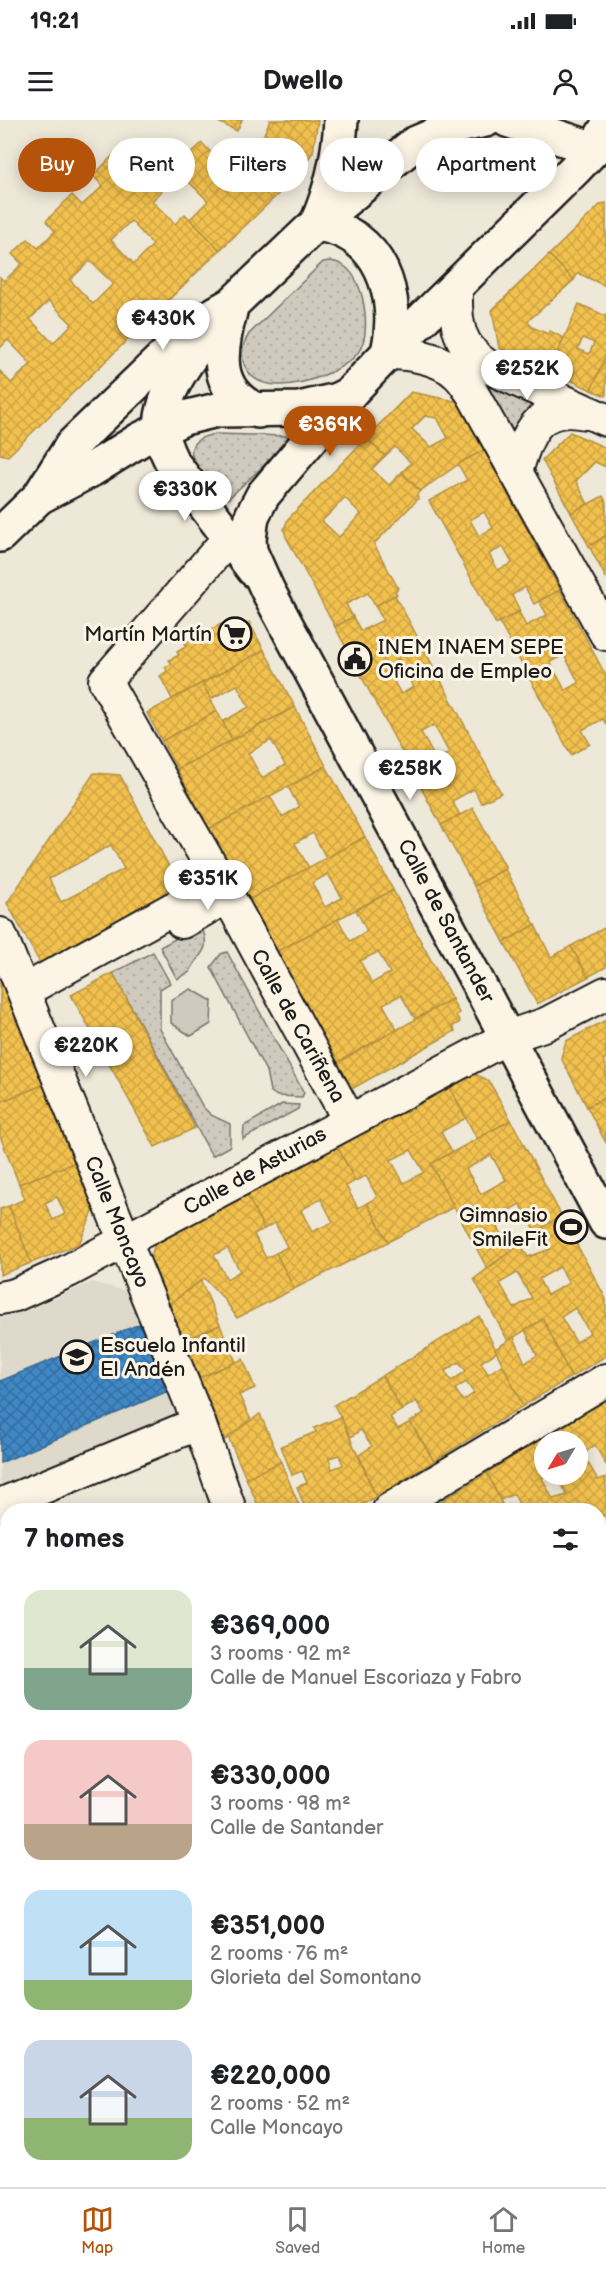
<!DOCTYPE html>
<html lang="en">
<head>
<meta charset="utf-8">
<style>
	:root { --surface:#fff; --page:#f2f2f2; --text:#202124; --muted:#757577; --line:#e0e0e0; --accent:#b45309 }
	body { margin:0; font-family:"Balsamiq Sans",sans-serif; background:var(--page); color:var(--text); height:100vh; display:flex; flex-direction:column; font-size:22px; white-space:nowrap }
	* { box-sizing:border-box; margin:0 }
	p { font-size:20px; color:var(--muted) }
	.icon { flex:none; width:33px; height:33px; fill:none; stroke:currentColor; stroke-width:2; stroke-linecap:round; stroke-linejoin:round }
	.map { position:relative; flex:1; overflow:hidden }
	.drawer { position:absolute; left:0px; top:1383px; width:606px; height:684px; display:flex; flex-direction:column; background:var(--surface); border-radius:24px 24px 0 0; box-shadow:0 3px 15px #0003 }
	.drawer>* { flex:none }
	.guide { position:absolute; left:18px; top:18px; width:570px; height:54px; display:flex; gap:12px }
	.needle { width:39px; rotate:232deg }
	.buttons { position:absolute; left:534px; top:1311px; display:grid; gap:12px }
	.buttons a { display:grid; place-items:center; width:54px; height:54px; border-radius:50%; background:var(--surface); box-shadow:0 3px 15px #0003; font-size:30px }
	.price { position:absolute; translate:-50% -51px; padding:0 14px; border-radius:21px; background:#fff; color:#222; font-size:20px; line-height:39px; filter:drop-shadow(0 2px 3px #0008) }
	.price::after { content:''; position:absolute; left:50%; top:36px; width:18px; height:14px; margin-left:-9px; background:inherit; clip-path:polygon(0 0,100% 0,50% 100%) }
	.price.active { background:var(--accent); color:#fff }
	ul { padding:0; list-style:none }
	li { display:flex; align-items:center; gap:18px; height:150px; padding:0 24px }
	li span { display:grid; place-items:center; flex:none; width:168px; height:120px; border-radius:18px; color:#555 }
	li>.icon { margin-inline-start:auto }
	span .icon { width:72px; height:72px; fill:#fffc; stroke-width:1 }
	li b { font-size:26px }
	h2 { display:flex; justify-content:space-between; align-items:center; height:72px; padding:0 24px; font-size:26px }
	.tag { padding:0 21px; border-radius:27px; background:var(--surface); box-shadow:0 3px 15px #0003; font-size:21px; line-height:54px }
	.tag.active { background:var(--accent); color:#fff }
	.status { display:flex; justify-content:space-between; align-items:center; height:42px; padding:0 30px; background:var(--surface); direction:ltr }
	.status svg { height:16px; fill:currentColor }
	header { display:flex; justify-content:space-between; align-items:center; height:78px; padding:0 24px; background:var(--surface); font-size:27px; font-weight:600 }
	.dock { display:flex; justify-content:space-around; align-items:center; height:84px; border-top:2px solid var(--line); background:var(--surface); font-size:16px; color:var(--muted) }
	.dock a { display:grid; justify-items:center; gap:3px }
	.dock .active { color:var(--accent) }
	.map>svg:first-child { display:block }
	.built { fill:#ded9cb }
	.grass { fill:url(#grass-dots); stroke:#76736c; stroke-width:1.5 }
	.park { fill:#cfcabd; stroke:#76736c; stroke-width:1.5 }
	.homes { fill:url(#homes-cross-hatch); stroke:#b2903f; stroke-width:1.5; fill-rule:evenodd }
	.schools { fill:url(#schools-cross-hatch); stroke:#346892; stroke-width:1.5 }
	.building { fill:url(#building-cross-hatch); stroke:#1c1c1c; stroke-width:1.5 }
	.lines { fill:none; stroke-linecap:round; stroke-linejoin:round }
	.minor-casing { stroke:#1c1c1c; stroke-width:36 }
	.major-casing { stroke:#1c1c1c; stroke-width:38 }
	.minor { stroke:#fcf5e5; stroke-width:32 }
	.major { stroke:#fcf5e5; stroke-width:33 }
	.labels { text-anchor:middle; dominant-baseline:central; stroke-width:6; stroke-linejoin:round; paint-order:stroke }
	.poi-label { font-size:21px; fill:#1c1c1c; stroke:#fcf5e5; text-anchor:end }
	.street-label { font-size:21px; fill:#1c1c1c; stroke:#fcf5e5 }
</style>
</head>
<body>
<div class="status"><b>19:21</b><svg viewBox="0 0 49 12"><path d="M0 12V9h3v3zM5 12V6h3v6zM10 12V3h3v9zM15 12V0h3v12zM26 1h20v11H26zM47 4h2v5h-2z"/></svg></div>
<header><svg class="icon" aria-label="menu" viewBox="0 0 24 24"><path d="M4 6h16M4 12h16M4 18h16"/></svg>Dwello<svg class="icon" aria-label="person" viewBox="0 0 24 24"><circle cx="12" cy="8" r="4"/><path d="M4 21q1-7 8-7t8 7"/></svg></header>
<div class="map">
<svg width="606" height="2067" viewBox="0 0 606 2067">
	<defs>
		<pattern id="grass-dots" width="8" height="8" patternUnits="userSpaceOnUse" patternTransform="scale(1.5)"><rect width="8" height="8" fill="#cfcabd"/><path d="M2 2h.1M6 6h.1" fill="none" stroke="#b1ada2" stroke-width="1.8" stroke-linecap="round"/></pattern>
		<pattern id="homes-cross-hatch" width="8" height="8" patternUnits="userSpaceOnUse" patternTransform="scale(1.5)"><rect width="8" height="8" fill="#f2c14e"/><path d="M0 0l8 8M0 8l8-8" fill="none" stroke="#cfa544"/></pattern>
		<pattern id="schools-cross-hatch" width="8" height="8" patternUnits="userSpaceOnUse" patternTransform="scale(1.5)"><rect width="8" height="8" fill="#3f88c5"/><path d="M0 0l8 8M0 8l8-8" fill="none" stroke="#346e9f"/></pattern>
		<pattern id="building-cross-hatch" width="8" height="8" patternUnits="userSpaceOnUse" patternTransform="scale(1.5)"><rect width="8" height="8" fill="#bab6aa"/><path d="M0 0l8 8M0 8l8-8" fill="none" stroke="#9f9c92"/></pattern>
	</defs>
	<rect width="100%" height="100%" fill="#eee8d9"/>
	<filter id="ink" filterUnits="userSpaceOnUse"><feTurbulence type="fractalNoise" baseFrequency=".0167" numOctaves="2"/><feDisplacementMap in="SourceGraphic" scale="12" xChannelSelector="R" yChannelSelector="G"/><feConvolveMatrix kernelMatrix="1 2 1 2 8 2 1 2 1" color-interpolation-filters="sRGB"/></filter>
	<g filter="url(#ink)">
		<polygon class="built" points="92,1162 130,1172 178,1296 0,1373 0,1198 28,1190"/>
		<g class="grass">
			<path d="M331,141C349,144 357,158 362,176C366,193 369,220 357,234C338,257 257,285 244,244C240,233 243,224 249,214L323,142Z"/>
			<polygon points="483,261 538,286 515,322 482,263"/>
			<path d="M216,314L287,316L290,321L228,379L224,378C207,358 165,322 216,314Z"/>
			<path d="M201,805C213,834 198,831 190,852L177,859L160,827Z"/>
			<polygon points="153,832 170,863 160,869 160,909 203,987 211,995 230,1004 230,1026 212,1036 113,853"/>
			<polygon points="227,832 304,973 302,977 277,976 270,971 266,951 211,847 221,834"/>
			<polygon points="282,984 299,985 298,989 243,1019 244,1006"/>
		</g>
		<g class="park">
			<polygon points="191,869 212,881 211,904 191,916 171,903 171,880"/>
			<polygon points="7,1650 8,1809 0,1812 0,1653"/>
		</g>
		<g class="homes">
			<polygon points="214,0 242,0 237,11"/>
			<polygon points="270,0 318,0 313,32 295,58 220,130 190,99 208,81 175,48 202,23 233,56 258,33 257,31"/>
			<path d="M120,28L162,71L152,81L175,104L185,94L220,130L8,336L0,334V251L11,263L31,244L8,220L0,228V157L4,161L22,144L12,134L28,119L38,128L55,111L46,101L72,75L82,85L103,66L93,56ZM131,101L153,125L134,144L111,120ZM90,141L113,164L93,184L70,160ZM49,181L72,204L53,223L30,199Z"/>
			<polygon points="606,83 606,158 603,165 578,153 574,160 549,135 601,84"/>
			<polygon points="549,135 574,160 528,201 532,207 548,214 550,211 564,218 550,250 499,228 492,190"/>
			<path d="M579,184L606,196V236L591,270L550,250ZM583,218L594,223L589,234L578,229Z"/>
			<polygon points="606,236 606,276 591,270"/>
			<path d="M411,272L455,281L457,280L484,330L462,342L420,371L402,352L411,343L395,327L385,336L366,318ZM425,296L437,298L448,318L431,327L412,309Z"/>
			<polygon points="570,312 606,328 606,347 595,342 576,361 588,384 571,393 542,340"/>
			<path d="M366,318L385,336L372,349L389,365L402,352L420,371L417,374L418,379L374,424L398,468L395,472L397,474L375,486L368,473L346,484L353,497L335,507L286,417L284,409L288,399ZM345,378L361,394L339,417L322,401Z"/>
			<path d="M484,330L560,470L534,484L525,467L512,475L520,491L496,504L429,381L467,360L458,344ZM484,392L493,408L479,416L470,400ZM503,427L512,443L498,450L489,434Z"/>
			<polygon points="603,376 606,382 606,416 589,426 571,393"/>
			<polygon points="606,416 606,458 589,426"/>
			<path d="M560,470L606,556V604L603,599L582,610L590,624L571,635L499,502L519,492L526,506L547,495L539,481ZM564,535L579,563L565,570L550,542Z"/>
			<path d="M395,475L501,673L481,683L474,669L452,681L460,695L441,705L335,507L353,497L361,511L383,500L375,486ZM399,539L414,567L401,574L386,547ZM434,605L449,633L436,640L421,612Z"/>
			<polygon points="232,502 233,506 239,503 241,507 249,502 264,530 172,579 160,556 167,551 165,547 172,544 169,540 179,535 177,532 187,526 185,523 221,504 223,507"/>
			<polygon points="264,530 295,587 232,620 222,602 249,587 237,565 211,579 202,563"/>
			<polygon points="202,563 217,591 162,621 147,593"/>
			<path d="M295,587L326,646L209,709L177,649ZM271,620L285,645L262,658L248,633Z"/>
			<polygon points="217,591 232,620 177,649 162,621"/>
			<polygon points="326,646 365,717 326,738 313,713 295,723 309,748 248,780 209,709 270,676 282,697 299,687 288,667"/>
			<path d="M94,653L120,655L180,767L40,843L7,783ZM111,725L124,749L61,782L49,759Z"/>
			<polygon points="473,688 506,748 474,766 441,705"/>
			<path d="M365,717L393,770L276,832L248,780ZM328,754L342,778L325,787L312,763Z"/>
			<polygon points="505,749 535,805 504,822 474,766"/>
			<path d="M393,770L452,879L415,899L401,875L383,884L397,909L335,944L276,832L338,799L350,821L367,811L356,790ZM378,832L390,853L372,863L360,841Z"/>
			<polygon points="535,805 551,837 571,826 588,857 537,884 504,822"/>
			<polygon points="606,807 606,847 588,857 571,826"/>
			<polygon points="0,840 48,963 0,982"/>
			<polygon points="113,853 195,1008 155,1027 71,875"/>
			<polygon points="452,879 459,893 456,895 460,902 452,907 455,911 350,970 335,944"/>
			<polygon points="606,900 606,939 603,940 606,946 606,977 587,987 561,938 566,921"/>
			<polygon points="473,953 489,961 511,1000 477,1019 449,966"/>
			<polygon points="48,963 79,1041 19,1064 0,1016 0,982"/>
			<path d="M449,966L466,998L441,1012L452,1032L431,1044L454,1087L388,1122L367,1083L377,1077L366,1056L355,1061L337,1026ZM411,1030L424,1052L404,1063L391,1040Z"/>
			<polygon points="606,977 606,1023 587,987"/>
			<path d="M511,1000L561,1095L537,1113L520,1084L493,1099L512,1131L487,1148L431,1044ZM491,1035L506,1060L481,1074L466,1049Z"/>
			<path d="M337,1026L355,1061L346,1066L358,1088L367,1083L388,1122L294,1169L276,1133L287,1127L275,1103L264,1109L247,1075ZM321,1079L333,1102L312,1112L301,1090Z"/>
			<path d="M79,1041L96,1085L79,1124L31,1143L9,1086L25,1079L19,1064ZM57,1077L65,1094L53,1100L45,1083Z"/>
			<path d="M247,1075L264,1109L254,1114L266,1138L276,1133L294,1169L237,1198L224,1179L204,1158L168,1185L149,1141L155,1124ZM227,1128L240,1151L227,1159L214,1135Z"/>
			<polygon points="9,1086 31,1143 0,1155 0,1089"/>
			<path d="M561,1095L606,1179V1236L571,1257L543,1199L508,1221L474,1159L520,1124L528,1137L550,1129L540,1110ZM560,1147L569,1163L547,1175L539,1159ZM517,1153L532,1178L514,1188L500,1163ZM575,1188L590,1213L576,1222L561,1197Z"/>
			<polygon points="201,1161 220,1205 183,1221 168,1185"/>
			<path d="M479,1196L497,1232L481,1242L488,1254L503,1244L523,1286L434,1341L410,1302L424,1293L416,1281L402,1290L382,1256ZM459,1242L466,1251L451,1261L445,1251ZM466,1262L474,1273L463,1281L455,1269Z"/>
			<polygon points="543,1199 571,1257 523,1286 495,1229 514,1217 525,1243 537,1235 525,1210"/>
			<polygon points="220,1205 236,1242 199,1258 183,1221"/>
			<polygon points="243,1239 255,1268 239,1275 251,1300 225,1320 199,1258"/>
			<polygon points="382,1256 402,1290 390,1297 398,1309 410,1302 434,1341 376,1377 359,1335 372,1326 361,1310 351,1317 334,1285"/>
			<path d="M606,1275V1345L595,1325L583,1334L598,1360L606,1357V1395L598,1398V1390H522L514,1374L500,1380L487,1353ZM544,1322H578V1354H556L567,1375L553,1379L542,1358L547,1354H544Z"/>
			<polygon points="260,1294 281,1342 246,1358 228,1317"/>
			<path d="M341,1297L376,1377L353,1390H310L308,1387L305,1388L297,1367L307,1363L302,1351L292,1355L281,1326L316,1312L314,1308ZM339,1335L343,1345L332,1349L329,1338Z"/>
			<polygon points="281,1342 301,1390 260,1390 246,1358"/>
			<polygon points="487,1353 505,1390 427,1390"/>
			<polygon points="606,1517 606,1564 602,1553 598,1554 598,1519"/>
			<polygon points="606,1577 606,1614 598,1617 598,1580"/>
			<polygon points="0,1585 8,1604 8,1647 0,1650"/>
			<polygon points="606,1855 606,1954 598,1957 598,1858"/>
			<polygon points="91,2060 135,2060 138,2067 94,2067"/>
			<polygon points="159,2060 207,2060 210,2067 152,2067 161,2064"/>
			<polygon points="308,2060 360,2060 341,2067 333,2067 332,2065 327,2067 311,2067"/>
		</g>
		<polygon class="schools" points="142,1203 168,1271 0,1343 0,1261"/>
		<polygon class="building" points="490,26 537,48 531,63 522,59 526,52 487,34 482,43 472,39 476,31"/>
		<g class="lines">
			<g class="minor-casing">
				<g id="minor">
					<path d="M456,167C455,204 457,226 490,248L606,300"/>
					<path d="M388,233C410,233 441,238 457,254C463,259 467,267 472,273L606,514"/>
					<path d="M516,352C527,313 538,283 586,293"/>
					<polyline points="229,418 105,561 228,776 349,1000"/>
					<polyline points="0,814 199,1303 230,1390"/>
					<polyline points="24,871 174,788 182,802 228,776"/>
					<polyline points="0,1178 15,1175 68,1151 508,917 546,904 606,873"/>
					<polyline points="0,1385 199,1303"/>
					<polyline points="389,1390 606,1260"/>
				</g>
			</g>
			<g class="major-casing">
				<g id="major">
					<polyline points="507,0 594,29"/>
					<polyline points="606,9 594,29 576,48 388,233 349,274 263,375 252,396 249,419 250,431 267,469 606,1102"/>
					<path d="M317,103C332,69 339,37 341,0"/>
					<path d="M316,104C382,112 401,177 388,233"/>
					<path d="M230,192C219,232 213,271 258,291"/>
					<path d="M206,216C186,241 162,274 161,307C161,320 167,332 172,342L254,450"/>
					<polyline points="39,377 91,350 141,319 184,298 217,290 299,289 337,280 349,274"/>
					<polyline points="0,415 39,377 72,325 199,203 232,184 316,104 414,24 454,7 486,0"/>
					<polyline points="598,1995 606,1992"/>
					<polyline points="598,2043 606,2040"/>
					<polyline points="421,2067 440,2060"/>
					<polyline points="538,2067 557,2060"/>
				</g>
			</g>
			<use href="#minor" class="minor"/>
			<use href="#major" class="major"/>
		</g>
	</g>
	<defs>
		<g id="supermarket-ring" transform="scale(1.725)"><circle r="9.5" fill="#fcf5e5" stroke="#1c1c1c" stroke-width="1.5"/><path d="M-6-5.5h2.5l.6 2H6L4.5 2H-2.5L-4.4-4H-6ZM-1.5 3.2a1.3 1.3 0 1 0 .1 0ZM3 3.2a1.3 1.3 0 1 0 .1 0Z" fill="#1c1c1c"/></g>
		<g id="civic-ring" transform="scale(1.725)"><circle r="9.5" fill="#fcf5e5" stroke="#1c1c1c" stroke-width="1.5"/><path d="M-.6-6.5H3V-4.5H.6V-3L4-1V1h2V6H-6V1h2V-1L-.6-3ZM-1.2 2.5V6h2.4V2.5Z" fill="#1c1c1c"/></g>
		<g id="stadium-ring" transform="scale(1.725)"><circle r="9.5" fill="#fcf5e5" stroke="#1c1c1c" stroke-width="1.5"/><path d="M0-5a6.5 5 0 1 0 0 10a6.5 5 0 1 0 0-10ZM-3.5-1.8h7v3.6h-7Z" fill="#1c1c1c"/></g>
		<g id="school-ring" transform="scale(1.725)"><circle r="9.5" fill="#fcf5e5" stroke="#1c1c1c" stroke-width="1.5"/><path d="M0-5L7-2L0 1L-7-2ZM-4 1L0 2.5L4 1V4Q0 6-4 4Z" fill="#1c1c1c"/></g>
	</defs>
	<g fill-rule="evenodd">
		<use href="#supermarket-ring" x="235" y="514"/>
		<use href="#civic-ring" x="355" y="539"/>
		<use href="#stadium-ring" x="571" y="1107"/>
		<use href="#school-ring" x="77" y="1237"/>
	</g>
	<g class="labels">
		<g class="poi-label">
			<text x="212" y="514">Martín Martín</text>
			<text x="378" y="527" text-anchor="start">INEM INAEM SEPE<tspan x="378" dy="24">Oficina de Empleo</tspan></text>
			<text x="548" y="1095">Gimnasio<tspan x="548" dy="24">SmileFit</tspan></text>
			<text x="100" y="1225" text-anchor="start">Escuela Infantil<tspan x="100" dy="24">El Andén</tspan></text>
		</g>
		<g class="street-label">
			<text transform="translate(446 801) rotate(62)">Calle de Santander</text>
			<text transform="translate(298 906) rotate(61)">Calle de Cariñena</text>
			<text transform="translate(255 1051) rotate(-29)">Calle de Asturias</text>
			<text transform="translate(117 1102) rotate(68)">Calle Moncayo</text>
		</g>
	</g>
</svg>
<div class="buttons">
<a><svg class="needle" viewBox="-14 -14 28 28"><path d="M0-13l5 13h-10z" fill="#e53935"/><path d="M0 13l5-13h-10z" fill="#757577"/></svg></a>
</div>
<b class="price" style="left:163px;top:231px">€430K</b>
<b class="price" style="left:527px;top:281px">€252K</b>
<b class="price active" style="left:330px;top:337px">€369K</b>
<b class="price" style="left:185px;top:402px">€330K</b>
<b class="price" style="left:410px;top:681px">€258K</b>
<b class="price" style="left:208px;top:791px">€351K</b>
<b class="price" style="left:86px;top:958px">€220K</b>
<div class="guide">
<a class="tag active">Buy</a>
<a class="tag">Rent</a>
<a class="tag">Filters</a>
<a class="tag">New</a>
<a class="tag">Apartment</a>
</div>
<section class="drawer">
<h2>7 homes<svg class="icon" aria-label="filters" viewBox="0 0 24 24"><path d="M4 7h16M4 17h16"/><circle cx="9" cy="7" r="2"/><circle cx="15" cy="17" r="2"/></svg></h2>
<ul>
<li><span style="background:linear-gradient(#dfe7d0 65%,#7fa58c 0)"><svg class="icon" aria-label="home" viewBox="0 0 24 24"><path d="M3 11l9-7 9 7M6 9v11h12V9"/></svg></span><div><b>€369,000</b><p>3 rooms · 92 m²</p><p>Calle de Manuel Escoriaza y Fabro</p></div></li>
<li><span style="background:linear-gradient(#f6c9c9 70%,#b9a48a 0)"><svg class="icon" aria-label="home" viewBox="0 0 24 24"><path d="M3 11l9-7 9 7M6 9v11h12V9"/></svg></span><div><b>€330,000</b><p>3 rooms · 98 m²</p><p>Calle de Santander</p></div></li>
<li><span style="background:linear-gradient(#bfe0f5 75%,#8fb573 0)"><svg class="icon" aria-label="home" viewBox="0 0 24 24"><path d="M3 11l9-7 9 7M6 9v11h12V9"/></svg></span><div><b>€351,000</b><p>2 rooms · 76 m²</p><p>Glorieta del Somontano</p></div></li>
<li><span style="background:linear-gradient(#c9d6e8 65%,#8fb573 0)"><svg class="icon" aria-label="home" viewBox="0 0 24 24"><path d="M3 11l9-7 9 7M6 9v11h12V9"/></svg></span><div><b>€220,000</b><p>2 rooms · 52 m²</p><p>Calle Moncayo</p></div></li>
</ul>
</section>
</div>
<nav class="dock">
<a class="active"><svg class="icon" aria-label="map" viewBox="0 0 24 24"><path d="M3 6l6-2 6 2 6-2v14l-6 2-6-2-6 2zM9 4v14M15 6v14"/></svg>Map</a>
<a><svg class="icon" aria-label="saved" viewBox="0 0 24 24"><path d="M7 4h10v16l-5-4-5 4z"/></svg>Saved</a>
<a><svg class="icon" aria-label="home" viewBox="0 0 24 24"><path d="M3 11l9-7 9 7M6 9v11h12V9"/></svg>Home</a>
</nav>
</body>
</html>
